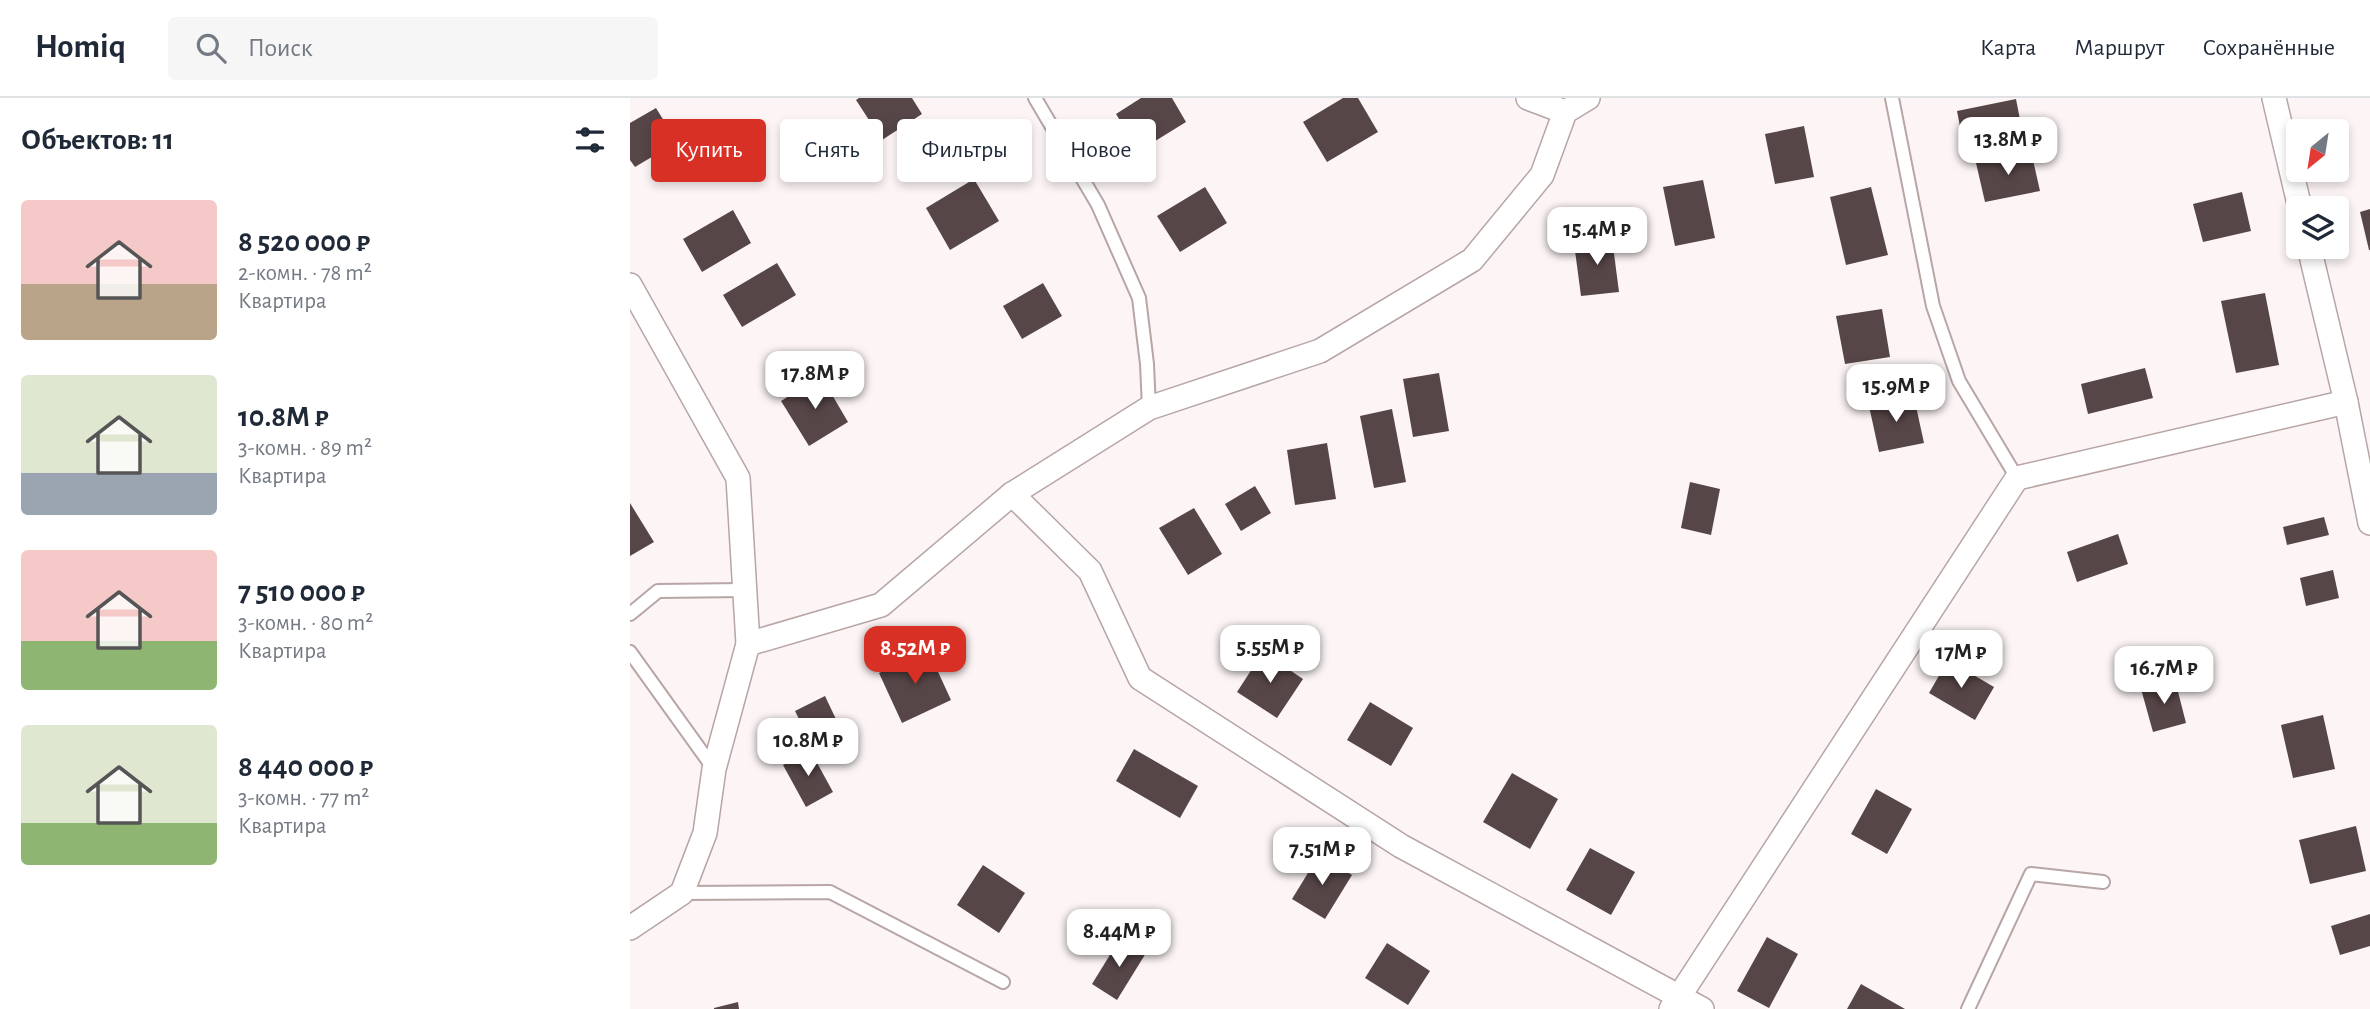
<!DOCTYPE html>
<html lang="ru">
<head>
<meta charset="utf-8">
<style>
	:root { --surface:#fff; --page:#f6f6f7; --text:#1f2937; --muted:#747a83; --line:#e0e1e3; --accent:#d93025 }
	body { margin:0; font-family:"Alegreya Sans",sans-serif; background:var(--page); color:var(--text); height:100vh; display:flex; flex-direction:column; font-size:26px; white-space:nowrap }
	* { box-sizing:border-box; margin:0 }
	p { font-size:23px; color:var(--muted) }
	.icon { flex:none; width:38px; height:38px; fill:none; stroke:currentColor; stroke-width:2; stroke-linecap:round; stroke-linejoin:round }
	.map { position:relative; flex:1; overflow:hidden }
	.drawer { display:flex; flex-direction:column; background:var(--surface); width:630px }
	.drawer>* { flex:none }
	.top-card { position:absolute; left:21px; top:21px; width:665px; height:63px; display:flex; gap:14px }
	.needle { width:46px; rotate:210deg }
	.tools { position:absolute; left:1656px; top:21px; display:grid; gap:14px }
	.tools a { display:grid; place-items:center; width:63px; height:63px; border-radius:7px; background:var(--surface); box-shadow:0 4px 10px #0003; font-size:35px }
	.price { position:absolute; translate:-50% -60px; padding:0 16px; border-radius:14px; background:#fff; color:#222; font-size:23px; line-height:46px; filter:drop-shadow(0 2px 4px #0008) }
	.price::after { content:''; position:absolute; left:50%; top:42px; width:21px; height:16px; margin-left:-10px; background:inherit; clip-path:polygon(0 0,100% 0,50% 100%) }
	.price.current { background:var(--accent); color:#fff }
	ul { padding:0; list-style:none }
	li { display:flex; align-items:center; gap:21px; height:175px; padding:0 21px }
	li span { display:grid; place-items:center; flex:none; width:196px; height:140px; border-radius:7px; color:#555 }
	li>.icon { margin-inline-start:auto }
	span .icon { width:84px; height:84px; fill:#fffc; stroke-width:1 }
	li b { font-size:30px }
	h2 { display:flex; justify-content:space-between; align-items:center; height:84px; padding:0 21px; font-size:30px }
	.pill { padding:0 24px; border-radius:7px; background:var(--surface); box-shadow:0 4px 10px #0003; font-size:24px; line-height:63px }
	.pill.current { background:var(--accent); color:#fff }
	header { display:flex; align-items:center; gap:42px; box-sizing:border-box; height:98px; padding:0 35px; background:var(--surface); border-bottom:2px solid var(--line) }
	header strong { font-size:33px }
	nav { display:flex; gap:38px; margin-inline-start:auto; font-size:24px }
	.search { width:490px; height:63px; background:var(--page); display:flex; align-items:center; gap:18px; box-sizing:border-box; padding:0 24px; border-radius:7px; color:var(--muted); font-size:26px }
	main { display:flex; flex:1; min-height:0 }
	.map>svg:first-child { display:block }
	.building { fill:#574647 }
	.lines { fill:none; stroke-linecap:round; stroke-linejoin:round }
	.service-casing { stroke:#b8a5a5; stroke-width:16 }
	.minor-casing { stroke:#b8a5a5; stroke-width:26 }
	.service { stroke:#fff; stroke-width:12 }
	.minor { stroke:#fff; stroke-width:23 }
</style>
</head>
<body>
<header>
<strong>Homiq</strong>
<div class="search"><svg class="icon" aria-label="search" viewBox="0 0 24 24"><circle cx="10" cy="10" r="6"/><path d="M15 15l6 6"/></svg>Поиск</div>
<nav><a>Карта</a><a>Маршрут</a><a>Сохранённые</a></nav>
</header>
<main>
<section class="drawer">
<h2>Объектов: 11<svg class="icon" aria-label="filters" viewBox="0 0 24 24"><path d="M4 7h16M4 17h16"/><circle cx="9" cy="7" r="2"/><circle cx="15" cy="17" r="2"/></svg></h2>
<ul>
<li><span style="background:linear-gradient(#f6c9c9 60%,#b9a48a 0)"><svg class="icon" aria-label="home" viewBox="0 0 24 24"><path d="M3 11l9-7 9 7M6 9v11h12V9"/></svg></span><div><b>8 520 000 ₽</b><p>2-комн. · 78 m²</p><p>Квартира</p></div></li>
<li><span style="background:linear-gradient(#dfe7d0 70%,#9aa5b1 0)"><svg class="icon" aria-label="home" viewBox="0 0 24 24"><path d="M3 11l9-7 9 7M6 9v11h12V9"/></svg></span><div><b>10.8M ₽</b><p>3-комн. · 89 m²</p><p>Квартира</p></div></li>
<li><span style="background:linear-gradient(#f6c9c9 65%,#8fb573 0)"><svg class="icon" aria-label="home" viewBox="0 0 24 24"><path d="M3 11l9-7 9 7M6 9v11h12V9"/></svg></span><div><b>7 510 000 ₽</b><p>3-комн. · 80 m²</p><p>Квартира</p></div></li>
<li><span style="background:linear-gradient(#dfe7d0 70%,#8fb573 0)"><svg class="icon" aria-label="home" viewBox="0 0 24 24"><path d="M3 11l9-7 9 7M6 9v11h12V9"/></svg></span><div><b>8 440 000 ₽</b><p>3-комн. · 77 m²</p><p>Квартира</p></div></li>
</ul>
</section>
<div class="map">
<svg width="1740" height="911" viewBox="0 0 1740 911">
	<rect width="100%" height="100%" fill="#fdf5f5"/>
	<g class="building">
		<polygon points="229,0 282,0 292,16 252,42 226,2"/>
		<polygon points="511,0 542,0 556,24 509,53 486,16"/>
		<polygon points="713,0 728,0 748,34 697,64 673,24"/>
		<polygon points="1386,1 1393,37 1334,49 1327,13"/>
		<polygon points="26,10 47,44 5,69 0,62 0,25"/>
		<polygon points="1174,28 1184,79 1145,86 1135,36"/>
		<polygon points="1401,53 1410,93 1355,104 1346,65"/>
		<polygon points="344,81 369,123 320,152 296,110"/>
		<polygon points="1073,82 1085,140 1045,148 1033,89"/>
		<polygon points="575,89 597,125 550,154 527,118"/>
		<polygon points="1241,89 1258,157 1216,167 1200,99"/>
		<polygon points="1612,94 1621,133 1573,144 1563,106"/>
		<polygon points="1740,111 1740,152 1739,152 1730,114"/>
		<polygon points="103,112 121,145 72,174 53,141"/>
		<polygon points="982,140 989,194 951,198 944,145"/>
		<polygon points="147,165 166,197 112,229 93,197"/>
		<polygon points="413,185 432,218 392,241 373,208"/>
		<polygon points="1635,195 1649,267 1606,275 1591,203"/>
		<polygon points="1252,211 1260,259 1215,266 1206,218"/>
		<polygon points="1515,270 1523,300 1458,316 1451,286"/>
		<polygon points="809,275 819,333 783,339 773,281"/>
		<polygon points="191,278 218,324 179,348 151,303"/>
		<polygon points="1284,299 1294,345 1249,354 1239,308"/>
		<polygon points="762,311 776,384 744,390 730,318"/>
		<polygon points="697,345 706,401 665,407 657,352"/>
		<polygon points="1060,384 1090,391 1081,437 1051,430"/>
		<polygon points="625,388 641,415 611,433 595,406"/>
		<polygon points="0,405 24,444 0,458"/>
		<polygon points="564,410 592,456 558,477 529,430"/>
		<polygon points="1694,419 1699,437 1657,447 1653,429"/>
		<polygon points="1488,436 1498,466 1447,484 1437,454"/>
		<polygon points="1703,472 1709,500 1676,508 1670,480"/>
		<polygon points="298,552 321,602 272,625 249,575"/>
		<polygon points="633,554 673,581 647,620 607,594"/>
		<polygon points="1318,562 1364,589 1345,622 1299,595"/>
		<polygon points="1545,582 1556,625 1523,634 1511,591"/>
		<polygon points="195,598 213,636 184,651 165,613"/>
		<polygon points="740,604 783,630 761,668 717,642"/>
		<polygon points="1693,617 1705,671 1663,680 1651,627"/>
		<polygon points="504,651 568,688 550,720 486,683"/>
		<polygon points="180,652 203,694 176,709 153,667"/>
		<polygon points="882,675 928,701 900,751 853,724"/>
		<polygon points="1246,691 1282,711 1257,756 1221,736"/>
		<polygon points="1726,728 1736,773 1680,786 1669,742"/>
		<polygon points="960,750 1005,774 981,817 936,792"/>
		<polygon points="689,757 722,777 695,821 662,801"/>
		<polygon points="353,767 395,795 369,835 327,807"/>
		<polygon points="1740,816 1740,848 1710,857 1701,828"/>
		<polygon points="491,839 516,855 487,902 462,886"/>
		<polygon points="1137,839 1168,856 1139,910 1107,893"/>
		<polygon points="757,845 800,873 778,907 735,880"/>
		<polygon points="1231,886 1275,911 1217,911"/>
		<polygon points="108,904 109,911 84,911 84,910"/>
	</g>
	<g class="lines">
		<g class="service-casing">
			<g id="service">
				<polyline points="405,0 468,107 509,200 517,266 519,310"/>
				<polyline points="1262,0 1303,208 1329,283 1387,380"/>
				<polyline points="0,516 28,493 115,492"/>
				<polyline points="0,554 84,671"/>
				<polyline points="52,795 200,794 373,884"/>
				<polyline points="1338,911 1401,776 1473,784"/>
			</g>
		</g>
		<g class="minor-casing">
			<g id="minor">
				<polyline points="898,0 935,14"/>
				<polyline points="1644,0 1670,110"/>
				<polyline points="1679,149 1716,304 1740,425"/>
				<polyline points="0,187 108,380 118,546"/>
				<polyline points="382,396 460,473 510,580 771,748 1072,911"/>
				<polyline points="0,830 52,795 75,735 84,671 118,546 251,507 382,396 519,310 690,253 842,162 912,77 935,14 958,0"/>
				<polyline points="1041,911 1387,380 1716,304"/>
			</g>
		</g>
		<use href="#service" class="service"/>
		<use href="#minor" class="minor"/>
	</g>
</svg>
<div class="tools">
<a><svg class="needle" viewBox="-14 -14 28 28"><path d="M0-13l5 13h-10z" fill="#e53935"/><path d="M0 13l5-13h-10z" fill="#747a83"/></svg></a>
<a><svg class="icon" aria-label="layers" viewBox="0 0 24 24"><path d="M12 4l9 5-9 5-9-5zM3 14l9 5 9-5"/></svg></a>
</div>
<b class="price" style="left:1378px;top:79px">13.8M ₽</b>
<b class="price" style="left:967px;top:169px">15.4M ₽</b>
<b class="price" style="left:185px;top:313px">17.8M ₽</b>
<b class="price" style="left:1266px;top:326px">15.9M ₽</b>
<b class="price" style="left:640px;top:587px">5.55M ₽</b>
<b class="price current" style="left:285px;top:588px">8.52M ₽</b>
<b class="price" style="left:1331px;top:592px">17M ₽</b>
<b class="price" style="left:1534px;top:608px">16.7M ₽</b>
<b class="price" style="left:178px;top:680px">10.8M ₽</b>
<b class="price" style="left:692px;top:789px">7.51M ₽</b>
<b class="price" style="left:489px;top:871px">8.44M ₽</b>
<div class="top-card">
<a class="pill current">Купить</a>
<a class="pill">Снять</a>
<a class="pill">Фильтры</a>
<a class="pill">Новое</a>
</div>
</div>
</main>
</body>
</html>
